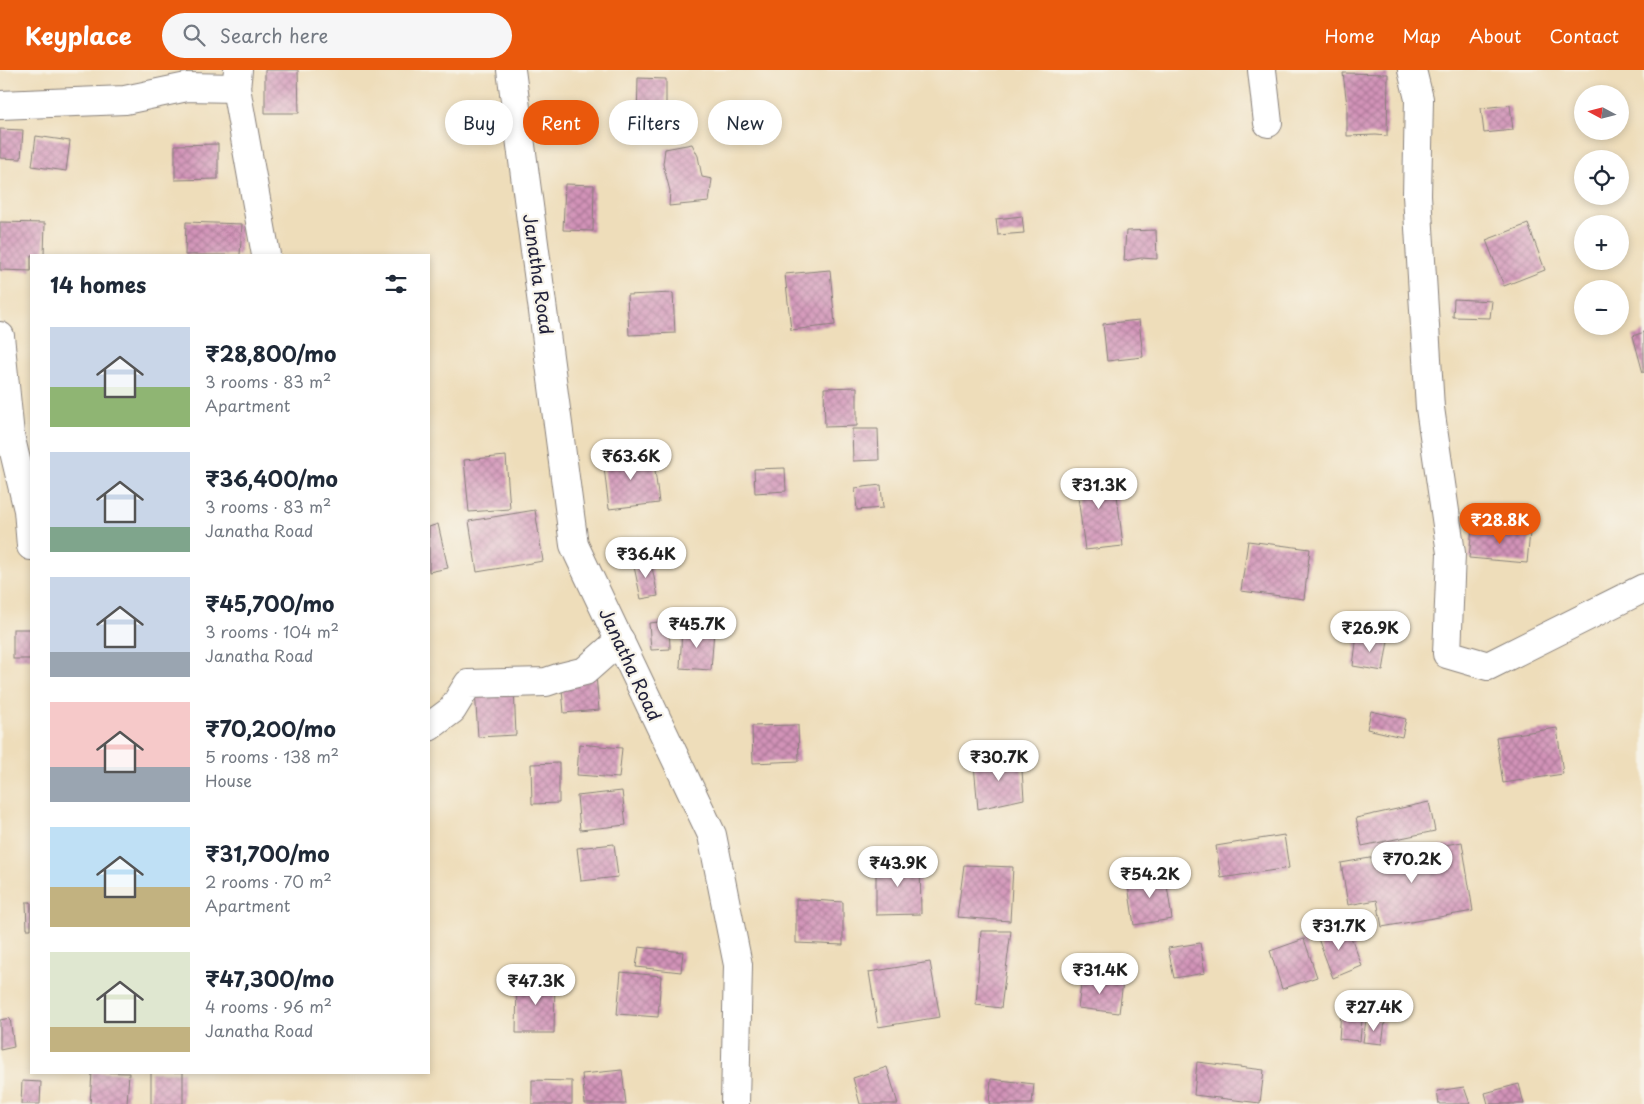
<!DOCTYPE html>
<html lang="en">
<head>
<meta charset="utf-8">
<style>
	:root { --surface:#fff; --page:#f6f6f7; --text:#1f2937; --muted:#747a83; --accent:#ea580c }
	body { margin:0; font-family:"Playpen Sans",sans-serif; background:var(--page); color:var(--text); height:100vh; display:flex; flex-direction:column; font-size:19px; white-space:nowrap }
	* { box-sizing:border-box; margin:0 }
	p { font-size:16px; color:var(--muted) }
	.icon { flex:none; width:28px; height:28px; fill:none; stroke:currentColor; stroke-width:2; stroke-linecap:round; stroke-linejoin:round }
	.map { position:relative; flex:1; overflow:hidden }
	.details { position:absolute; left:30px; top:184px; width:400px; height:820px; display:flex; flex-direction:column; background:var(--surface); border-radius:0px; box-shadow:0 2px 8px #0003 }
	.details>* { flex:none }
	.guide { position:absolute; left:445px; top:30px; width:475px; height:45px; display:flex; gap:10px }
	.needle { width:32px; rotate:277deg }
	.tools { position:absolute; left:1574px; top:15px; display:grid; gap:10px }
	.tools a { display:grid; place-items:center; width:55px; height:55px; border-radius:50%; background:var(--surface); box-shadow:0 2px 8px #0003; font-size:25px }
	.price { position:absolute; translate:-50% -42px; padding:0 11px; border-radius:18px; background:#fff; color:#222; font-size:16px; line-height:32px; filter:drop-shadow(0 1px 2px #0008) }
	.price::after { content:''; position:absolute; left:50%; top:30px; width:15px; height:11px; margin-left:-8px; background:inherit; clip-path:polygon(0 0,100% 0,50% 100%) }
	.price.on { background:var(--accent); color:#fff }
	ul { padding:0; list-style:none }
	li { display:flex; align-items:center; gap:15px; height:125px; padding:0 20px }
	li span { display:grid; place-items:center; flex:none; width:140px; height:100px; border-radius:0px; color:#555 }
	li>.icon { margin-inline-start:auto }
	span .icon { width:60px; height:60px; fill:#fffc; stroke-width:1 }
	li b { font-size:21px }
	h2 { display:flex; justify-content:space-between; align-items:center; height:60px; padding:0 20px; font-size:21px }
	.chip { padding:0 18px; border-radius:22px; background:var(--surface); box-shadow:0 2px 8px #0003; font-size:18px; line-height:45px }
	.chip.on { background:var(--accent); color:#fff }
	header { display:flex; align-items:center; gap:30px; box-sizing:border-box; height:70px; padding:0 25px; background:var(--accent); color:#fff }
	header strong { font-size:24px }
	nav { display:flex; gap:28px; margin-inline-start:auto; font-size:18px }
	.search { width:350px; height:45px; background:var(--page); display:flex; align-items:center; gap:12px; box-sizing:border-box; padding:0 18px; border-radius:28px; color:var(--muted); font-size:19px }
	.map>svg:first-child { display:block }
	.building { fill:url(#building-cross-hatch) }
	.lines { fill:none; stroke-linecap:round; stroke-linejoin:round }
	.minor-casing { stroke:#88807a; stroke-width:30 }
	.minor { stroke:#fff; stroke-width:28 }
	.labels { text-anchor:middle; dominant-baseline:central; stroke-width:4.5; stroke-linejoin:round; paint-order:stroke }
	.street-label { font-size:18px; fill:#22223b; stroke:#f7f3e8 }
</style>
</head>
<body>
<header>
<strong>Keyplace</strong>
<div class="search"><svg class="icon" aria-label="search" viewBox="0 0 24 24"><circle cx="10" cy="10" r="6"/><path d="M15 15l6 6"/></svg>Search here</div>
<nav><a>Home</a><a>Map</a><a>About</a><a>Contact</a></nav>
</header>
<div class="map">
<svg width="1644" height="1034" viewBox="0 0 1644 1034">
	<defs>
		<pattern id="building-cross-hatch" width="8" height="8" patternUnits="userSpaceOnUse" patternTransform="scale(1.25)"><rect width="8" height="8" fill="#d293b8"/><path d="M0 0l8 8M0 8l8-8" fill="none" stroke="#aa7897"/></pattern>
	</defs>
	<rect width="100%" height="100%" fill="#f7f3e8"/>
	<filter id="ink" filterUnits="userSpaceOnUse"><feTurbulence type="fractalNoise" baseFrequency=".02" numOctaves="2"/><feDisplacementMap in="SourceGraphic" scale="10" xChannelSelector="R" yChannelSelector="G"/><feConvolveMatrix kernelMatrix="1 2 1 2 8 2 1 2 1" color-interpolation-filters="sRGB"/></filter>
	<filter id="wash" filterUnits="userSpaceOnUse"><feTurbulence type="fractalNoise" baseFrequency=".0096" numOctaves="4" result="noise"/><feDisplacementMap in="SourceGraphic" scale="20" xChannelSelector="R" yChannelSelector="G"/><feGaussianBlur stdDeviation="1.12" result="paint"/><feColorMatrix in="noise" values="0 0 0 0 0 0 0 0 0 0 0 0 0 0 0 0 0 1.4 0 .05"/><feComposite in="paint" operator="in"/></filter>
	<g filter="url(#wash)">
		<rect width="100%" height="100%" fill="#eeddba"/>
		<g id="blocks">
			<g class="building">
				<polygon points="265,0 298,0 299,43 265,43"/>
				<polygon points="1343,3 1388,4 1387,66 1376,65 1347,66 1347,35"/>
				<polygon points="638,8 666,9 666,53 637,52"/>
				<polygon points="1510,35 1513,60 1484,63 1481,38"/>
				<polygon points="0,59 23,60 21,89 0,88"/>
				<polygon points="36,66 70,71 66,101 32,96"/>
				<polygon points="218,74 218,109 175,110 175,75"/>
				<polygon points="692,74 698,86 702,107 712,109 709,132 669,136 670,121 663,94 665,79"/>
				<polygon points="565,114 594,115 593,161 563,160"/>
				<polygon points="1022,146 1024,163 998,165 996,149"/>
				<polygon points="0,152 45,153 44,185 31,185 31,201 0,200"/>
				<polygon points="186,152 242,154 240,185 185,185"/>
				<polygon points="1528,154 1545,200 1504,216 1486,170"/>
				<polygon points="1156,160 1157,189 1141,188 1124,191 1126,161"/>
				<polygon points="830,200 835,255 791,260 785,204"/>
				<polygon points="673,223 675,263 629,265 627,225"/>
				<polygon points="1454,229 1492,231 1490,248 1453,247"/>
				<polygon points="1139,250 1143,287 1107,291 1103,254"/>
				<polygon points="1644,262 1644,302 1643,303 1633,266"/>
				<polygon points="857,317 857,356 825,357 824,318"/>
				<polygon points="852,359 878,359 879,390 853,391"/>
				<polygon points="653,383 659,433 609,439 603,389"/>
				<polygon points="506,386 510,439 469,442 464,390"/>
				<polygon points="785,398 786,421 755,423 754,399"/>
				<polygon points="1114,399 1123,476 1085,480 1075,404"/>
				<polygon points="881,415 883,438 857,440 855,418"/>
				<polygon points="535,440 543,491 477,502 469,451"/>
				<polygon points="438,454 448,498 429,502 429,457"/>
				<polygon points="1472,457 1530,462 1527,493 1469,488"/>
				<polygon points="1248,471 1310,479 1304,529 1241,521"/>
				<polygon points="650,488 658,526 641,529 633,492"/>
				<polygon points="669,551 670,579 651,580 649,553"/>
				<polygon points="682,558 714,560 711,600 680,598"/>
				<rect x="13" y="559" width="18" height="30"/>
				<polygon points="1357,565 1388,571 1383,601 1353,596"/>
				<polygon points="596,605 599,640 564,643 561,607"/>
				<polygon points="514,617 516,665 478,667 475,619"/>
				<polygon points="1371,641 1406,649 1402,667 1367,659"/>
				<polygon points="798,655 799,691 753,693 752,656"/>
				<polygon points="1557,658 1563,704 1503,713 1496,667"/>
				<polygon points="579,674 622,678 619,708 577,705"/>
				<polygon points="1021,686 1024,729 978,739 974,695"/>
				<polygon points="559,693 559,733 532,734 531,694"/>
				<polygon points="622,721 626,755 580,760 577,726"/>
				<polygon points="1429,732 1435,761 1362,776 1356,748"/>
				<polygon points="1284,765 1289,798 1221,808 1216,776"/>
				<polygon points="1462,772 1473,841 1382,857 1377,830 1348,835 1341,793"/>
				<polygon points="614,774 618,807 581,811 577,778"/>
				<polygon points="920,789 921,844 876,845 876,792"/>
				<polygon points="964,795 1013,797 1010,851 957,847"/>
				<polygon points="1165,802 1172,849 1134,855 1127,809"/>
				<polygon points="796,829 843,832 843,875 796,873"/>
				<polygon points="26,832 31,832 31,859 27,859"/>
				<polygon points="1346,854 1362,896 1333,908 1317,866"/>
				<polygon points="981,861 1011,861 1001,938 976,935"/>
				<polygon points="1304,869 1317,907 1282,919 1270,881"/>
				<polygon points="1200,873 1205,903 1174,908 1168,878"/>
				<polygon points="639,877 683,882 681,902 636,897"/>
				<polygon points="930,892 940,947 878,957 869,902"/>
				<polygon points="621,902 661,906 658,947 617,944"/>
				<polygon points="1082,907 1123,912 1119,943 1078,938"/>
				<polygon points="517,910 555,910 554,963 516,963"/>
				<polygon points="1342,927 1364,928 1360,971 1339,969"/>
				<polygon points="10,948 14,977 0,980 0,950"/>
				<polygon points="1366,950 1385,952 1382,974 1363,972"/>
				<polygon points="1197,992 1264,1000 1260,1033 1194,1025"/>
				<polygon points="887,997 898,1034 860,1034 853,1008"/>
				<polygon points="622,1000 626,1034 585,1034 582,1004"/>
				<polygon points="92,1002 129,1003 127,1034 90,1034"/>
				<rect x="151" y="1002" width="32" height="32"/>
				<polygon points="991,1009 1034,1014 1032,1034 989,1034"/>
				<polygon points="532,1010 572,1011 572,1034 532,1034"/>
				<polygon points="22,1011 41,1012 40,1034 21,1034"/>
				<polygon points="1519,1014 1524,1034 1488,1034 1485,1023"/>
				<polygon points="1464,1017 1470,1034 1439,1034 1437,1021"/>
			</g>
		</g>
	</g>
	<g filter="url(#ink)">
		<use href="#blocks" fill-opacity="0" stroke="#88807a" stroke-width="1"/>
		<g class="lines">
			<g class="minor-casing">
				<g id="minor">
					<polyline points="511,0 574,475 712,765 738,895 735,1034"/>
					<polyline points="1262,0 1268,53"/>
					<polyline points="1412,0 1419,29 1417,125 1430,338 1451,483 1447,584 1488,596 1644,518"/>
					<polyline points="236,18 266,185"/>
					<polyline points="0,35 125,30 187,17 236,18 238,0"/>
					<polyline points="0,266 10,365 28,440 31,476"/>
					<polyline points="429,657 452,640 468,614 546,612 561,607 585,601 620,570"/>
				</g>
			</g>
			<use href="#minor" class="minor"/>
		</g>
	</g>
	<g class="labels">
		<g class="street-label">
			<text transform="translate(539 204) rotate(82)">Janatha Road</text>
			<text transform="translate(631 594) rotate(65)">Janatha Road</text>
		</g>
	</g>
</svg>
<div class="tools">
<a><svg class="needle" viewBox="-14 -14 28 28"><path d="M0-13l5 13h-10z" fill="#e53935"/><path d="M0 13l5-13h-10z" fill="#747a83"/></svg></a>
<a><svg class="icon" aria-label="locate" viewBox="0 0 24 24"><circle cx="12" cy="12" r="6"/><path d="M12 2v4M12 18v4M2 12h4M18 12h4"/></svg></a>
<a>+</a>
<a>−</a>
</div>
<b class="price" style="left:631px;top:411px">₹63.6K</b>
<b class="price" style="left:1099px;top:440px">₹31.3K</b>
<b class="price on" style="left:1500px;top:475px">₹28.8K</b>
<b class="price" style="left:646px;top:509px">₹36.4K</b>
<b class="price" style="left:697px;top:579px">₹45.7K</b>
<b class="price" style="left:1370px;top:583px">₹26.9K</b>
<b class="price" style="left:999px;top:712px">₹30.7K</b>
<b class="price" style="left:1412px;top:814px">₹70.2K</b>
<b class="price" style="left:898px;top:818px">₹43.9K</b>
<b class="price" style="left:1150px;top:829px">₹54.2K</b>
<b class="price" style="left:1339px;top:881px">₹31.7K</b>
<b class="price" style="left:1100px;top:925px">₹31.4K</b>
<b class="price" style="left:536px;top:936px">₹47.3K</b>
<b class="price" style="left:1374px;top:962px">₹27.4K</b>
<div class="guide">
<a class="chip">Buy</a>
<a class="chip on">Rent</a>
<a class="chip">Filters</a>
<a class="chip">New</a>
</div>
<section class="details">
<h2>14 homes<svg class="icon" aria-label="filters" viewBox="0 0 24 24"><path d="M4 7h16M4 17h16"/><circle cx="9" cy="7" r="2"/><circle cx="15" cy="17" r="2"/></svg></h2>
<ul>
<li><span style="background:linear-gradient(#c9d6e8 60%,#8fb573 0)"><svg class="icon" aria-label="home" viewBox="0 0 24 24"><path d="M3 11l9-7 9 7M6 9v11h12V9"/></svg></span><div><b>₹28,800/mo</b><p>3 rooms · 83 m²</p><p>Apartment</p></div></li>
<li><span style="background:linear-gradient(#c9d6e8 75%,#7fa58c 0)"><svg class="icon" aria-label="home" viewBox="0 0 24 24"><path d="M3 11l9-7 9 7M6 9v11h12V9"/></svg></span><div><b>₹36,400/mo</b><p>3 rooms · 83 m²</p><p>Janatha Road</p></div></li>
<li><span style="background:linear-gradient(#c9d6e8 75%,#9aa5b1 0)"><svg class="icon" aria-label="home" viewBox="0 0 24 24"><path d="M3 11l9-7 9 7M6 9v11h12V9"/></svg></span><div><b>₹45,700/mo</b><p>3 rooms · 104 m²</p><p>Janatha Road</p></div></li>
<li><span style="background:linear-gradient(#f6c9c9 65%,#9aa5b1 0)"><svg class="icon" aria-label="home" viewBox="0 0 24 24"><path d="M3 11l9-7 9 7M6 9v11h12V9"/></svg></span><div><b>₹70,200/mo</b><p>5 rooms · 138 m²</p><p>House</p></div></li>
<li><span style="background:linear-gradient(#bfe0f5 60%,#c2b280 0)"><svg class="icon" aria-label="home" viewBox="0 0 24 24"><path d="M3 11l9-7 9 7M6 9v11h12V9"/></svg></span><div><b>₹31,700/mo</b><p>2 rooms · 70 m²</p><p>Apartment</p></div></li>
<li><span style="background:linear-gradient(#dfe7d0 75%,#c2b280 0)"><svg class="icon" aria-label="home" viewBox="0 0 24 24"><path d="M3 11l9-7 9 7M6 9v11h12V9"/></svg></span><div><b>₹47,300/mo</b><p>4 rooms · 96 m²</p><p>Janatha Road</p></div></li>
</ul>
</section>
</div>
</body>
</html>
